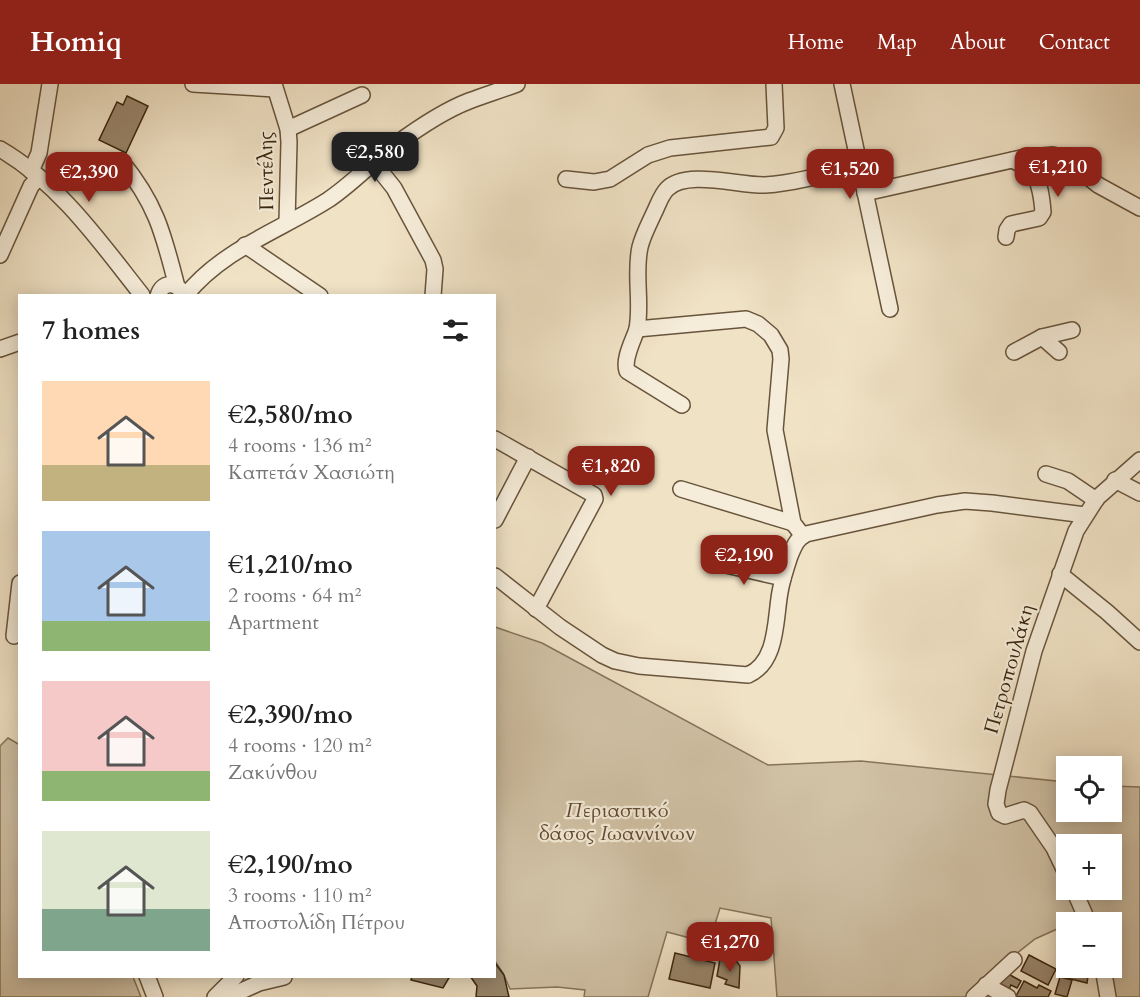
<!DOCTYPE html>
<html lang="en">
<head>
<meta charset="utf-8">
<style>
	:root { --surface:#fff; --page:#f2f2f2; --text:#222; --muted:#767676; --accent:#8f2418 }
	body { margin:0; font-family:Cardo,serif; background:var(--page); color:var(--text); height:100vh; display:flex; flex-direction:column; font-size:22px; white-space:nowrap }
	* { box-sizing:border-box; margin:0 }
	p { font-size:20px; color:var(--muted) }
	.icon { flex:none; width:33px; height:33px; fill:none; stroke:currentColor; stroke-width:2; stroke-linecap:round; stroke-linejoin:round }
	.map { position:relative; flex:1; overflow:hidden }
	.details { position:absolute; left:18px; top:210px; width:478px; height:684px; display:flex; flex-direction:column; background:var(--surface); border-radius:0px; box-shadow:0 3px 15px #0003 }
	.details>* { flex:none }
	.controls { position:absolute; left:1056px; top:672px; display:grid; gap:12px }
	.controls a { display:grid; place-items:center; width:66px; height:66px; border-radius:0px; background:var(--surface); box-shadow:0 3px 15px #0003; font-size:30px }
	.price { position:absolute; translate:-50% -51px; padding:0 14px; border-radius:12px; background:var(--accent); color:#fff; font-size:20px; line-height:39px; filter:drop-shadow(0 2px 3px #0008) }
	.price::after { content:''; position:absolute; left:50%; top:36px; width:18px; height:14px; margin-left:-9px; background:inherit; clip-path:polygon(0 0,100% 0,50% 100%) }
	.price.on { background:#222; color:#fff }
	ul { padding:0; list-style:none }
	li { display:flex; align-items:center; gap:18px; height:150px; padding:0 24px }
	li span { display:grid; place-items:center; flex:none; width:168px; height:120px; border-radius:0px; color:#555 }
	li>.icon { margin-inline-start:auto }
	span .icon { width:72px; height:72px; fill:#fffc; stroke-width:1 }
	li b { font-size:26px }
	h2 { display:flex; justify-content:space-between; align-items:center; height:72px; padding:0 24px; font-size:26px }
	header { display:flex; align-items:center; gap:36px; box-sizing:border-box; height:84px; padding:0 30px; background:var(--accent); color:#fff }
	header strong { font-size:28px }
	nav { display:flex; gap:33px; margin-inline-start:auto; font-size:21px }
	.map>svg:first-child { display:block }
	.green { fill:#d1c2a6; stroke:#86745a; stroke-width:1.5; fill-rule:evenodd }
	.building { fill:#99876d; stroke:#3a250e; stroke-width:1.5 }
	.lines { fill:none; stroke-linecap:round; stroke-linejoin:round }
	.minor-casing { stroke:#68543c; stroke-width:18 }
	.minor { stroke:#f5ecd9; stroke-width:15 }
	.labels { text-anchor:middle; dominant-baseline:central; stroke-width:4.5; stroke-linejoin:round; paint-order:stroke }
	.street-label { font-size:20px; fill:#3a250e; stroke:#f5ecd9 }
	.park-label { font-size:20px; font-style:italic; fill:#604c34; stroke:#f5ecd9 }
</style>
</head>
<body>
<header>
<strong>Homiq</strong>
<nav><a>Home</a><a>Map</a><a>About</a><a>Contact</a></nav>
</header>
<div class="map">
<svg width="1140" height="913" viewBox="0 0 1140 913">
	<rect width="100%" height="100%" fill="#f0e2c5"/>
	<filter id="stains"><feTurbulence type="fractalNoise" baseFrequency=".00333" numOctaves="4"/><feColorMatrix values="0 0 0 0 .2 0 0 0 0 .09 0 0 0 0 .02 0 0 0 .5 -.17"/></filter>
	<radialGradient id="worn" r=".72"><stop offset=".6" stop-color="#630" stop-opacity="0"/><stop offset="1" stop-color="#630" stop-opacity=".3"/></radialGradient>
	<g class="green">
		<path d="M495,543L542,559L768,681L861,677L1066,698V728H1112V702L1140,703V913H1115L1110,884H1112V838H1094L1091,832L1074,838H1066V841L1035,855L1011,874L970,913H777L771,834L720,824L709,859L667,848L648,913H584L585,906L557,903L510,905L503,889L495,877ZM1066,760H1112V806H1066Z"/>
		<polygon points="8,654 20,661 20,892 133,893 141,913 0,913 0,662"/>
	</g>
	<g class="building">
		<polygon points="127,12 148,22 126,69 99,56 117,18 123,21"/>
		<polygon points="675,869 715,879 710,904 669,895"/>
		<polygon points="1065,869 1066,884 1093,884 1092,888 1084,886 1082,890 1088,892 1087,899 1059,892"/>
		<polygon points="1029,871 1056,885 1048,901 1021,887"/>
		<polygon points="720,875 734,879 735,875 740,882 739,904 725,900 727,896 717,892"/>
		<polygon points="495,879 504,891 509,913 476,913 477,902 470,892 495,892"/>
		<polygon points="1005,888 1021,897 1017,904 1011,901 1007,909 997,903"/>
		<polygon points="450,892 443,904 411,896 412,892"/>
		<polygon points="1060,893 1072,896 1067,913 1055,910"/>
		<polygon points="1024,897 1037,904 1039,901 1051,907 1048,913 1018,913 1016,912"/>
	</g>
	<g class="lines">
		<g class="minor-casing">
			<g id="minor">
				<polyline points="193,0 275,5"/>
				<polyline points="274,0 288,45 289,58 287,138"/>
				<polyline points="842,0 890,225"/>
				<polyline points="288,45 362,11"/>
				<path d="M0,65C60,100 100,158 142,211"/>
				<path d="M121,77C155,118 163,148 176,199"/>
				<polyline points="374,79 394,104 433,176 435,185 433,212"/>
				<polyline points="31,87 39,69 50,0"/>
				<polyline points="566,95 594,98 610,95 648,71 670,64 771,53 776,44 774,0"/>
				<polyline points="865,109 1021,74 1053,71 1067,76 1098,101 1140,124"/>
				<path d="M1006,153L1007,146L1011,140L1039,134L1043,128C1042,115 1040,95 1030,86C1025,81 1018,80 1013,76"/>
				<polyline points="245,161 320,212"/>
				<polyline points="0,171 31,102 39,93"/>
				<path d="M158,212C162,198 175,197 183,209"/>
				<path d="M185,212C223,165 279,147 328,116C352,100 372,78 395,61C418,44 443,27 469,17C485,11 501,6 517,0"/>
				<path d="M637,245C633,257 623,275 627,287L682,321"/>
				<polyline points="1042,253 1059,268"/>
				<polyline points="0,265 20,258"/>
				<polyline points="1014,268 1042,253 1072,246"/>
				<polyline points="495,355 594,411 595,415 536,525"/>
				<polyline points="1046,390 1068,397 1096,416"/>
				<polyline points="1115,396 1140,409"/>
				<polyline points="681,405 793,439"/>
				<polyline points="495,436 528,373"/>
				<path d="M803,452L793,439L775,346L781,275L780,266L771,251L758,240L746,235L637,245C642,218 634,190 640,163C643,151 649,140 654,129C658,121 661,111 667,105C686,85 740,102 765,101C797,99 829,89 859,81"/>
				<polyline points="713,478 783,494"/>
				<polyline points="1060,490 1107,528 1140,558"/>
				<path d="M495,492L560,543L602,571L615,577L639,582L748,591C778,578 775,535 780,508C782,496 786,484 790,472C794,463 796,455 806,450L937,421L965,417L992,419L1085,431"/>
				<polyline points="14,552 20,499"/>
				<polyline points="1066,789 1054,764 1030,729 1024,726 1005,732 999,729 996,720 998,706 1034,567 1076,447 1097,414 1140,376"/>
				<polyline points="1074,806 1088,838"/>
				<polyline points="1103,884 1108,913"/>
				<polyline points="147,892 155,913"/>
				<polyline points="986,901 1008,913"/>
				<polyline points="215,913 236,892"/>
				<polyline points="228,913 259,899 284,893"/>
				<polyline points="974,913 1014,876"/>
			</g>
		</g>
		<use href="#minor" class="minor"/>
	</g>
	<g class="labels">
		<g class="street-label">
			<text transform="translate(266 87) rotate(-91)">Πεντέλης</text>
			<text transform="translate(1009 585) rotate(-74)">Πετροπουλάκη</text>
		</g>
		<g class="park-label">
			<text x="617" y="726">Περιαστικό<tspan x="617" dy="23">δάσος Ιωαννίνων</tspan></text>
		</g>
	</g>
	<rect width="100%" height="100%" filter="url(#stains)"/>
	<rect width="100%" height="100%" fill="url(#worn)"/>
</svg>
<div class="controls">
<a><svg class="icon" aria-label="locate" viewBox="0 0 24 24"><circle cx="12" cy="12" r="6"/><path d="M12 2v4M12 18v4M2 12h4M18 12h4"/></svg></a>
<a>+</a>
<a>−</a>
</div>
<b class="price on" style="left:375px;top:99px">€2,580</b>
<b class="price" style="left:1058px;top:114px">€1,210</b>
<b class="price" style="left:850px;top:116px">€1,520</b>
<b class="price" style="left:89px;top:119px">€2,390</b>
<b class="price" style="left:611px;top:413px">€1,820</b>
<b class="price" style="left:744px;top:502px">€2,190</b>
<b class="price" style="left:730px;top:889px">€1,270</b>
<section class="details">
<h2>7 homes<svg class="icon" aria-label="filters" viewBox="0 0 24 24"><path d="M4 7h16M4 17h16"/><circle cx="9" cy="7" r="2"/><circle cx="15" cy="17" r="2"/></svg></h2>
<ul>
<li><span style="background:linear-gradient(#ffd9b3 70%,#c2b280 0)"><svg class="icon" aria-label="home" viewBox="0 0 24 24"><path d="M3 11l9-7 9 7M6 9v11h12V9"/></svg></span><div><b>€2,580/mo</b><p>4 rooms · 136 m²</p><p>Καπετάν Χασιώτη</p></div></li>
<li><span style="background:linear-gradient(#a9c7e8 75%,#8fb573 0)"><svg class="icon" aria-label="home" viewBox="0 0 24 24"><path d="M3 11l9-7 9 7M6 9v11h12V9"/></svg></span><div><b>€1,210/mo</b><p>2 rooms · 64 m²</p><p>Apartment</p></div></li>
<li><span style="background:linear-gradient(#f6c9c9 75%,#8fb573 0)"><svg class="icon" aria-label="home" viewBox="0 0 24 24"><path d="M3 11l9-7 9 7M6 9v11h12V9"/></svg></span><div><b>€2,390/mo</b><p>4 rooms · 120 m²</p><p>Ζακύνθου</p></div></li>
<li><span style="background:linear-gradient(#dfe7d0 65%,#7fa58c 0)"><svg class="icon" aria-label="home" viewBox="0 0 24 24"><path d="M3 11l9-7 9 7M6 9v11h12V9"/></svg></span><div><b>€2,190/mo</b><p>3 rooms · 110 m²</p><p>Αποστολίδη Πέτρου</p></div></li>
</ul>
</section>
</div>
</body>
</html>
